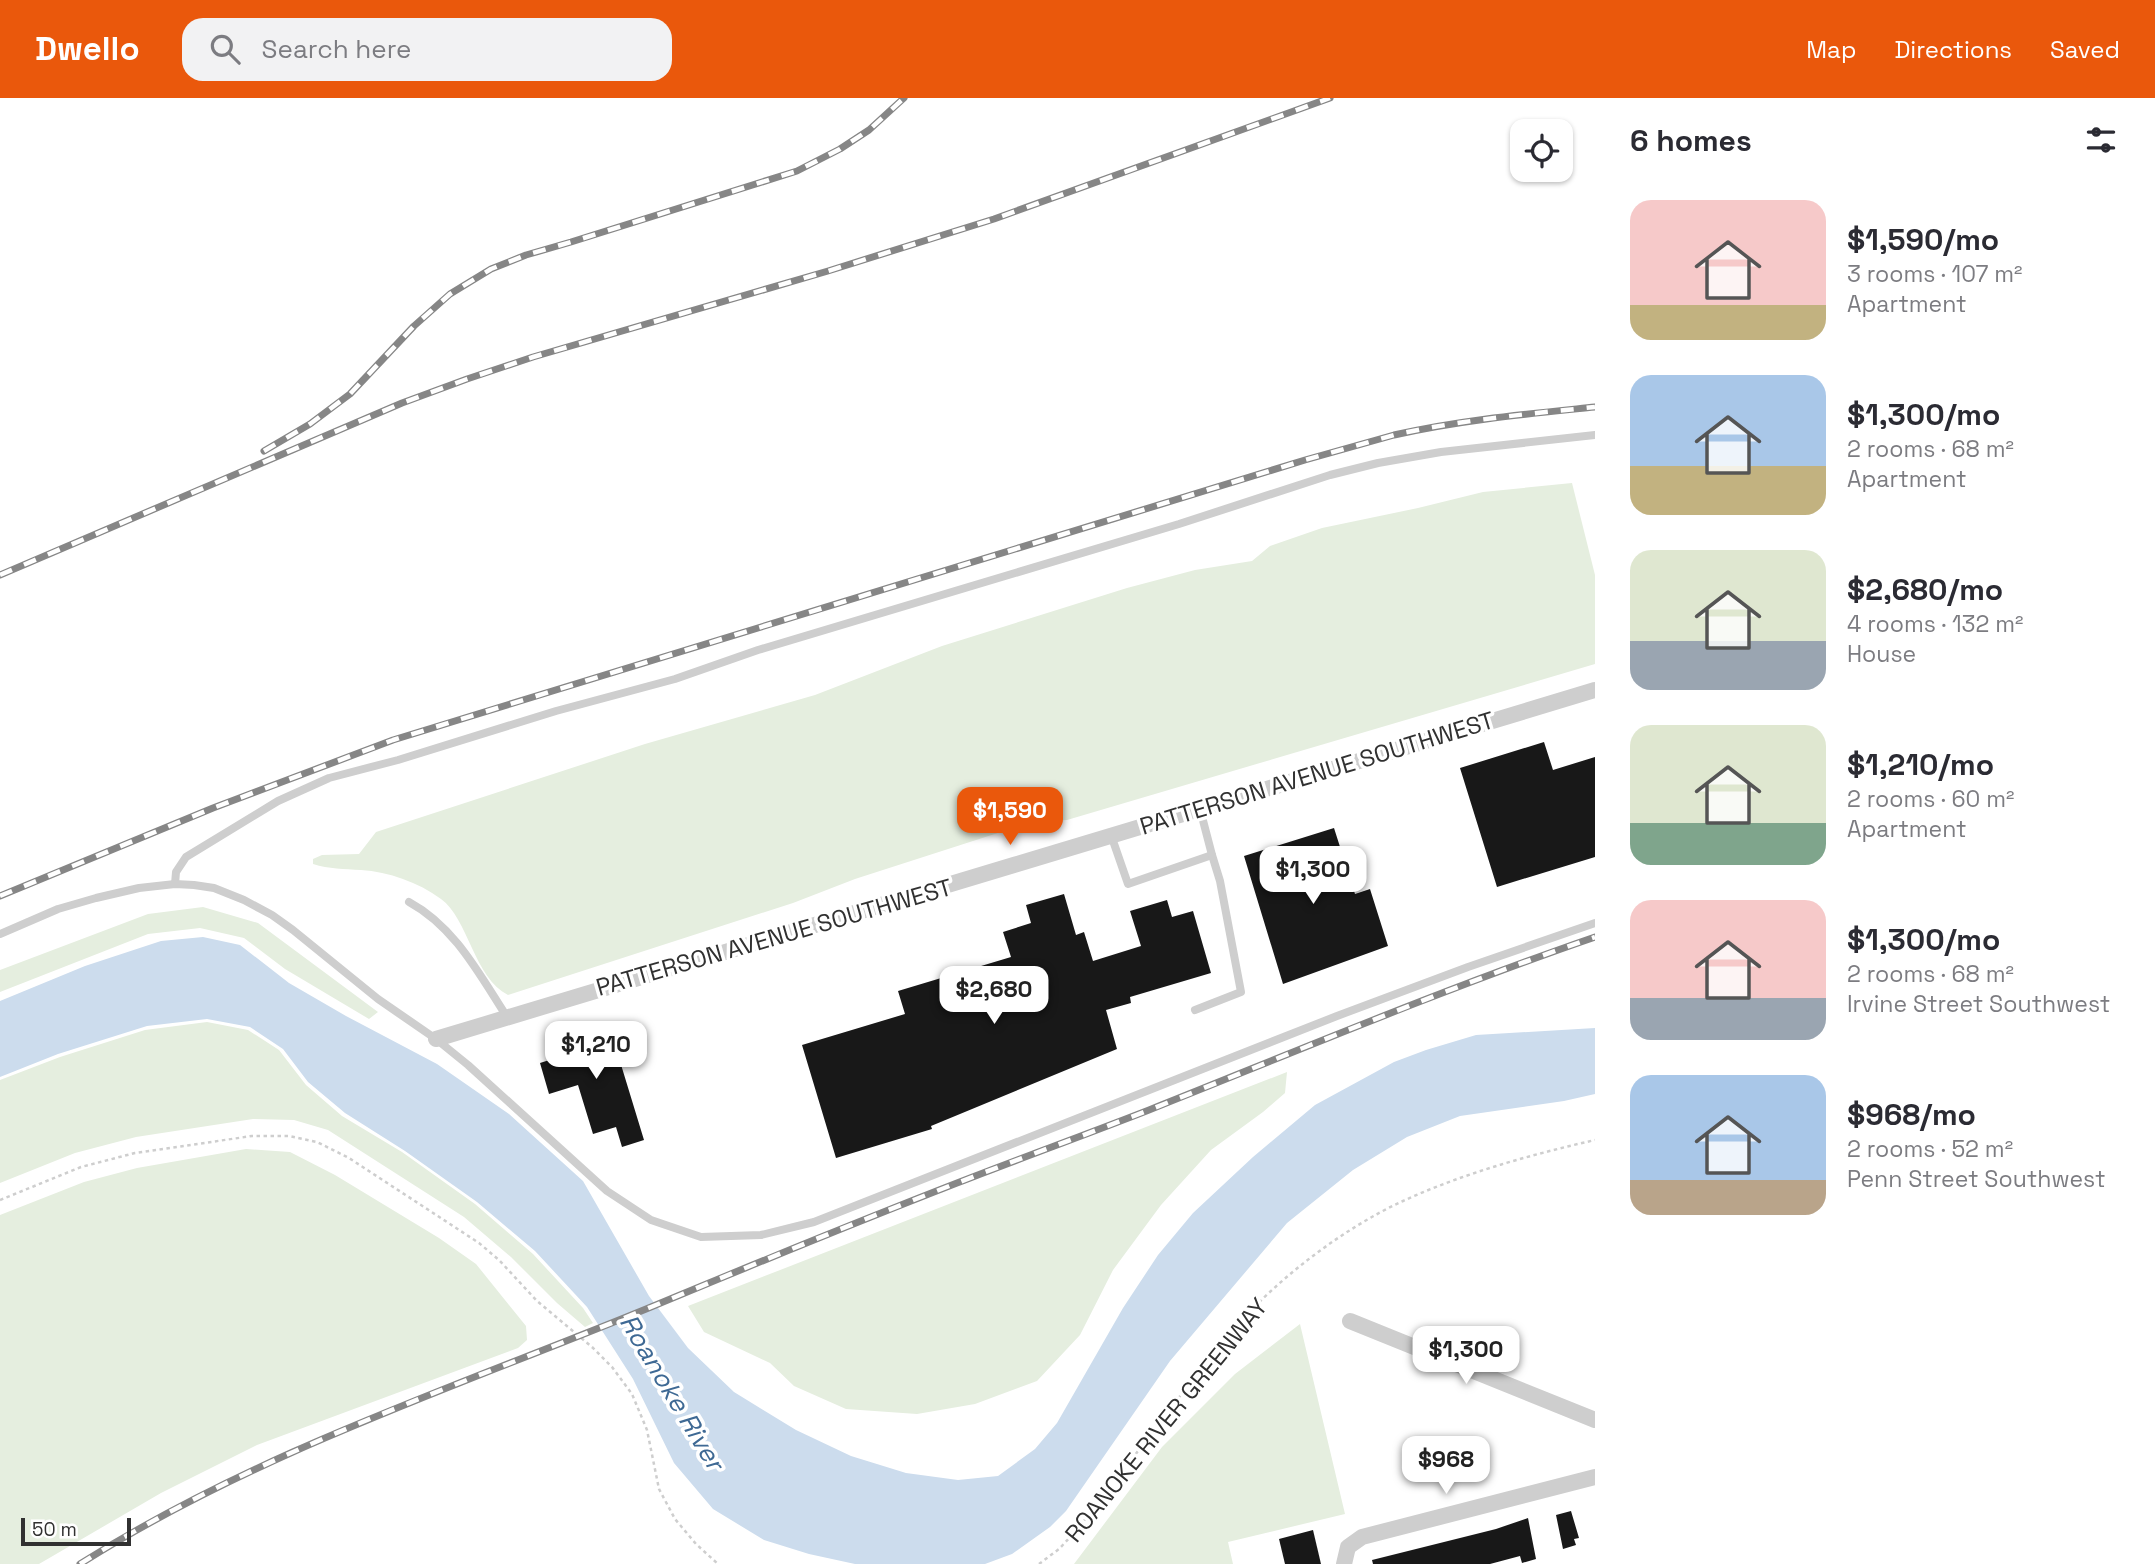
<!DOCTYPE html>
<html lang="en">
<head>
<meta charset="utf-8">
<style>
	:root { --surface:#fff; --page:#f2f2f3; --text:#2b2b33; --muted:#7c7c81; --accent:#ea580c }
	body { margin:0; font-family:"Space Grotesk",sans-serif; background:var(--page); color:var(--text); height:100vh; display:flex; flex-direction:column; font-size:26px; white-space:nowrap }
	* { box-sizing:border-box; margin:0 }
	p { font-size:23px; color:var(--muted) }
	.icon { flex:none; width:38px; height:38px; fill:none; stroke:currentColor; stroke-width:2; stroke-linecap:round; stroke-linejoin:round }
	.map { position:relative; flex:1; overflow:hidden }
	.sheet { display:flex; flex-direction:column; background:var(--surface); width:560px }
	.sheet>* { flex:none }
	.controls { position:absolute; left:1510px; top:21px; display:grid; gap:14px }
	.controls a { display:grid; place-items:center; width:63px; height:63px; border-radius:14px; background:var(--surface); box-shadow:0 2px 5px #0004; font-size:35px }
	.scale { position:absolute; left:21px; bottom:18px; width:110px; box-sizing:border-box; padding-left:7px; border:4px solid #313131; border-top:0; font-size:19px; line-height:24px; white-space:nowrap; color:#313131; -webkit-text-stroke:5px #fff; paint-order:stroke }
	.price { position:absolute; translate:-50% -60px; padding:0 16px; border-radius:14px; background:#fff; color:#222; font-size:23px; line-height:46px; filter:drop-shadow(0 2px 4px #0008) }
	.price::after { content:''; position:absolute; left:50%; top:42px; width:21px; height:16px; margin-left:-10px; background:inherit; clip-path:polygon(0 0,100% 0,50% 100%) }
	.price.on { background:var(--accent); color:#fff }
	ul { padding:0; list-style:none }
	li { display:flex; align-items:center; gap:21px; height:175px; padding:0 35px }
	li span { display:grid; place-items:center; flex:none; width:196px; height:140px; border-radius:21px; color:#555 }
	li>.icon { margin-inline-start:auto }
	span .icon { width:84px; height:84px; fill:#fffc; stroke-width:1 }
	li b { font-size:30px }
	h2 { display:flex; justify-content:space-between; align-items:center; height:84px; padding:0 35px; font-size:30px }
	header { display:flex; align-items:center; gap:42px; box-sizing:border-box; height:98px; padding:0 35px; background:var(--accent); color:#fff }
	header strong { font-size:33px }
	nav { display:flex; gap:38px; margin-inline-start:auto; font-size:24px }
	.search { width:490px; height:63px; background:var(--page); display:flex; align-items:center; gap:18px; box-sizing:border-box; padding:0 24px; border-radius:21px; color:var(--muted); font-size:26px }
	main { display:flex; flex:1; min-height:0 }
	.map>svg:first-child { display:block }
	.green { fill:#e5eedf }
	.water { fill:#ccdced }
	.building { fill:#181818 }
	.lines { fill:none; stroke-linecap:round; stroke-linejoin:round }
	.path { stroke:#cecece; stroke-width:2.5; stroke-dasharray:3.5 3.5; stroke-linecap:butt }
	.lane { stroke:#cecece; stroke-width:8 }
	.street { stroke:#cecece; stroke-width:16 }
	.rail-casing { stroke:#868686; stroke-width:7 }
	.rail { stroke:#fff; stroke-width:4.5; stroke-dasharray:13; stroke-linecap:butt }
	.labels { text-anchor:middle; dominant-baseline:central; stroke-width:7; stroke-linejoin:round; paint-order:stroke }
	.street-label { font-size:24px; fill:#313131; stroke:#fff }
	.water-label { font-size:26px; font-style:italic; fill:#3e6994; stroke:#fff }
</style>
</head>
<body>
<header>
<strong>Dwello</strong>
<div class="search"><svg class="icon" aria-label="search" viewBox="0 0 24 24"><circle cx="10" cy="10" r="6"/><path d="M15 15l6 6"/></svg>Search here</div>
<nav><a>Map</a><a>Directions</a><a>Saved</a></nav>
</header>
<main>
<div class="map">
<svg width="1595" height="1466" viewBox="0 0 1595 1466">
	<rect width="100%" height="100%" fill="#fff"/>
	<g class="green">
		<path d="M1572,385L1595,477V566L1067,722L1032,724L855,781L793,805L508,897C474,880 468,820 441,801C418,784 389,774 361,772C344,771 329,771 313,766V761L322,757L359,756L376,734L645,646L815,597L942,548L1127,490L1195,472L1252,463L1270,448L1322,430L1418,410L1483,394Z"/>
		<polygon points="203,809 258,825 378,914 369,921 285,871 244,840 200,830 148,836 0,894 0,872 148,816"/>
		<polygon points="207,924 248,932 279,952 306,987 342,1018 402,1054 475,1106 533,1156 583,1210 593,1225 585,1229 557,1205 511,1159 464,1119 328,1032 294,1022 253,1021 136,1039 75,1055 0,1085 0,982 60,959 145,932"/>
		<polygon points="1287,974 1285,995 1263,1014 1211,1052 1161,1107 1113,1172 1080,1237 1037,1283 975,1306 917,1316 846,1311 794,1288 770,1265 704,1234 688,1208"/>
		<polygon points="246,1051 290,1054 335,1077 439,1140 476,1166 526,1228 527,1242 518,1250 257,1347 161,1395 39,1466 0,1466 0,1117 84,1084 137,1070"/>
		<polygon points="1300,1226 1345,1416 1228,1444 1233,1466 1074,1466 1162,1349 1235,1276"/>
	</g>
	<polygon class="water" points="203,839 240,847 289,885 346,918 437,966 509,1016 583,1083 649,1198 688,1250 734,1294 796,1332 851,1358 906,1375 958,1382 998,1378 1035,1351 1057,1325 1123,1210 1158,1157 1193,1115 1253,1059 1315,1007 1394,964 1426,952 1476,937 1595,930 1595,996 1564,1003 1460,1018 1407,1039 1353,1072 1287,1125 1170,1263 1066,1413 1050,1429 1012,1456 985,1466 855,1466 809,1456 764,1442 713,1411 674,1365 633,1281 587,1209 535,1153 477,1104 405,1053 345,1015 308,984 283,951 250,929 207,921 147,928 58,956 0,979 0,903 85,868 161,843"/>
	<g class="building">
		<polygon points="1544,644 1553,672 1595,659 1595,759 1497,789 1460,670"/>
		<polygon points="1334,730 1355,796 1370,791 1388,848 1283,886 1244,758"/>
		<polygon points="1064,796 1076,837 1084,834 1093,863 1141,848 1130,813 1167,802 1172,819 1193,813 1211,875 1130,899 1131,905 1106,912 1117,951 931,1028 932,1031 836,1060 802,947 905,916 898,893 1011,859 1003,834 1031,825 1026,807"/>
		<polygon points="608,924 644,1042 622,1049 616,1029 593,1036 578,987 549,996 540,965 565,957 559,939"/>
		<polygon points="1571,1413 1579,1440 1574,1441 1576,1447 1563,1451 1556,1417"/>
		<polygon points="1528,1420 1536,1461 1522,1465 1520,1458 1490,1466 1373,1466 1372,1462 1496,1431"/>
		<polygon points="1313,1432 1321,1466 1285,1466 1279,1441"/>
	</g>
	<g class="lines">
		<g class="path">
			<polyline points="0,1102 81,1069 135,1055 252,1038 289,1038 317,1044 349,1060 479,1145 499,1162 537,1203 592,1249 612,1269 632,1296 647,1332 659,1391 675,1421 696,1446 718,1466"/>
			<path d="M1039,1466L1059,1451L1075,1434C1129,1367 1179,1296 1235,1230C1278,1180 1344,1130 1403,1103C1464,1075 1530,1057 1595,1042"/>
		</g>
		<g class="lane">
			<polyline points="1111,737 1128,786 1212,757 1200,711"/>
			<polyline points="175,786 176,774 186,759 278,703 329,680 398,662 556,613 675,581 758,552 1179,426 1330,377 1378,365 1441,354 1595,337"/>
			<path d="M409,804C455,829 479,876 507,919"/>
			<polyline points="0,836 58,811 96,800 139,790 175,786 194,787 214,790 244,802 272,817 293,832 378,901 436,941 468,967 607,1093 651,1122 701,1139 761,1137 814,1124 1337,918 1468,869 1595,825"/>
			<polyline points="1195,912 1241,894 1220,783 1212,757"/>
		</g>
		<g class="street">
			<path d="M436,941C822,824 1209,709 1595,592"/>
			<polyline points="1350,1223 1595,1322"/>
			<polyline points="1344,1466 1348,1449 1362,1439 1595,1379"/>
		</g>
		<g class="rail-casing">
			<g id="rail">
				<polyline points="264,353 310,326 350,296 414,228 450,196 491,171 526,157 571,144 797,73 840,51 869,32 904,0"/>
				<polyline points="0,477 402,305 467,281 533,259 828,173 994,121 1330,0"/>
				<path d="M0,798L213,710L393,642L1305,362L1394,337C1460,322 1527,316 1595,309"/>
				<path d="M80,1466C257,1354 459,1288 651,1209C752,1167 854,1125 957,1085C1021,1060 1085,1037 1149,1012C1297,953 1444,891 1595,839"/>
			</g>
		</g>
		<use href="#rail" class="rail"/>
	</g>
	<g class="labels">
		<g class="street-label">
			<text transform="translate(1317 675) rotate(-17)">PATTERSON AVENUE SOUTHWEST</text>
			<text transform="translate(774 839) rotate(-16)">PATTERSON AVENUE SOUTHWEST</text>
			<text transform="translate(1166 1322) rotate(-51)">ROANOKE RIVER GREENWAY</text>
		</g>
		<g class="water-label">
			<text transform="translate(672 1294) rotate(59)">Roanoke River</text>
		</g>
	</g>
</svg>
<div class="controls">
<a><svg class="icon" aria-label="locate" viewBox="0 0 24 24"><circle cx="12" cy="12" r="6"/><path d="M12 2v4M12 18v4M2 12h4M18 12h4"/></svg></a>
</div>
<div class="scale">50 m</div>
<b class="price on" style="left:1010px;top:749px">$1,590</b>
<b class="price" style="left:1313px;top:808px">$1,300</b>
<b class="price" style="left:994px;top:928px">$2,680</b>
<b class="price" style="left:596px;top:983px">$1,210</b>
<b class="price" style="left:1466px;top:1288px">$1,300</b>
<b class="price" style="left:1446px;top:1398px">$968</b>
</div>
<section class="sheet">
<h2>6 homes<svg class="icon" aria-label="filters" viewBox="0 0 24 24"><path d="M4 7h16M4 17h16"/><circle cx="9" cy="7" r="2"/><circle cx="15" cy="17" r="2"/></svg></h2>
<ul>
<li><span style="background:linear-gradient(#f6c9c9 75%,#c2b280 0)"><svg class="icon" aria-label="home" viewBox="0 0 24 24"><path d="M3 11l9-7 9 7M6 9v11h12V9"/></svg></span><div><b>$1,590/mo</b><p>3 rooms · 107 m²</p><p>Apartment</p></div></li>
<li><span style="background:linear-gradient(#a9c7e8 65%,#c2b280 0)"><svg class="icon" aria-label="home" viewBox="0 0 24 24"><path d="M3 11l9-7 9 7M6 9v11h12V9"/></svg></span><div><b>$1,300/mo</b><p>2 rooms · 68 m²</p><p>Apartment</p></div></li>
<li><span style="background:linear-gradient(#dfe7d0 65%,#9aa5b1 0)"><svg class="icon" aria-label="home" viewBox="0 0 24 24"><path d="M3 11l9-7 9 7M6 9v11h12V9"/></svg></span><div><b>$2,680/mo</b><p>4 rooms · 132 m²</p><p>House</p></div></li>
<li><span style="background:linear-gradient(#dfe7d0 70%,#7fa58c 0)"><svg class="icon" aria-label="home" viewBox="0 0 24 24"><path d="M3 11l9-7 9 7M6 9v11h12V9"/></svg></span><div><b>$1,210/mo</b><p>2 rooms · 60 m²</p><p>Apartment</p></div></li>
<li><span style="background:linear-gradient(#f6c9c9 70%,#9aa5b1 0)"><svg class="icon" aria-label="home" viewBox="0 0 24 24"><path d="M3 11l9-7 9 7M6 9v11h12V9"/></svg></span><div><b>$1,300/mo</b><p>2 rooms · 68 m²</p><p>Irvine Street Southwest</p></div></li>
<li><span style="background:linear-gradient(#a9c7e8 75%,#b9a48a 0)"><svg class="icon" aria-label="home" viewBox="0 0 24 24"><path d="M3 11l9-7 9 7M6 9v11h12V9"/></svg></span><div><b>$968/mo</b><p>2 rooms · 52 m²</p><p>Penn Street Southwest</p></div></li>
</ul>
</section>
</main>
</body>
</html>
